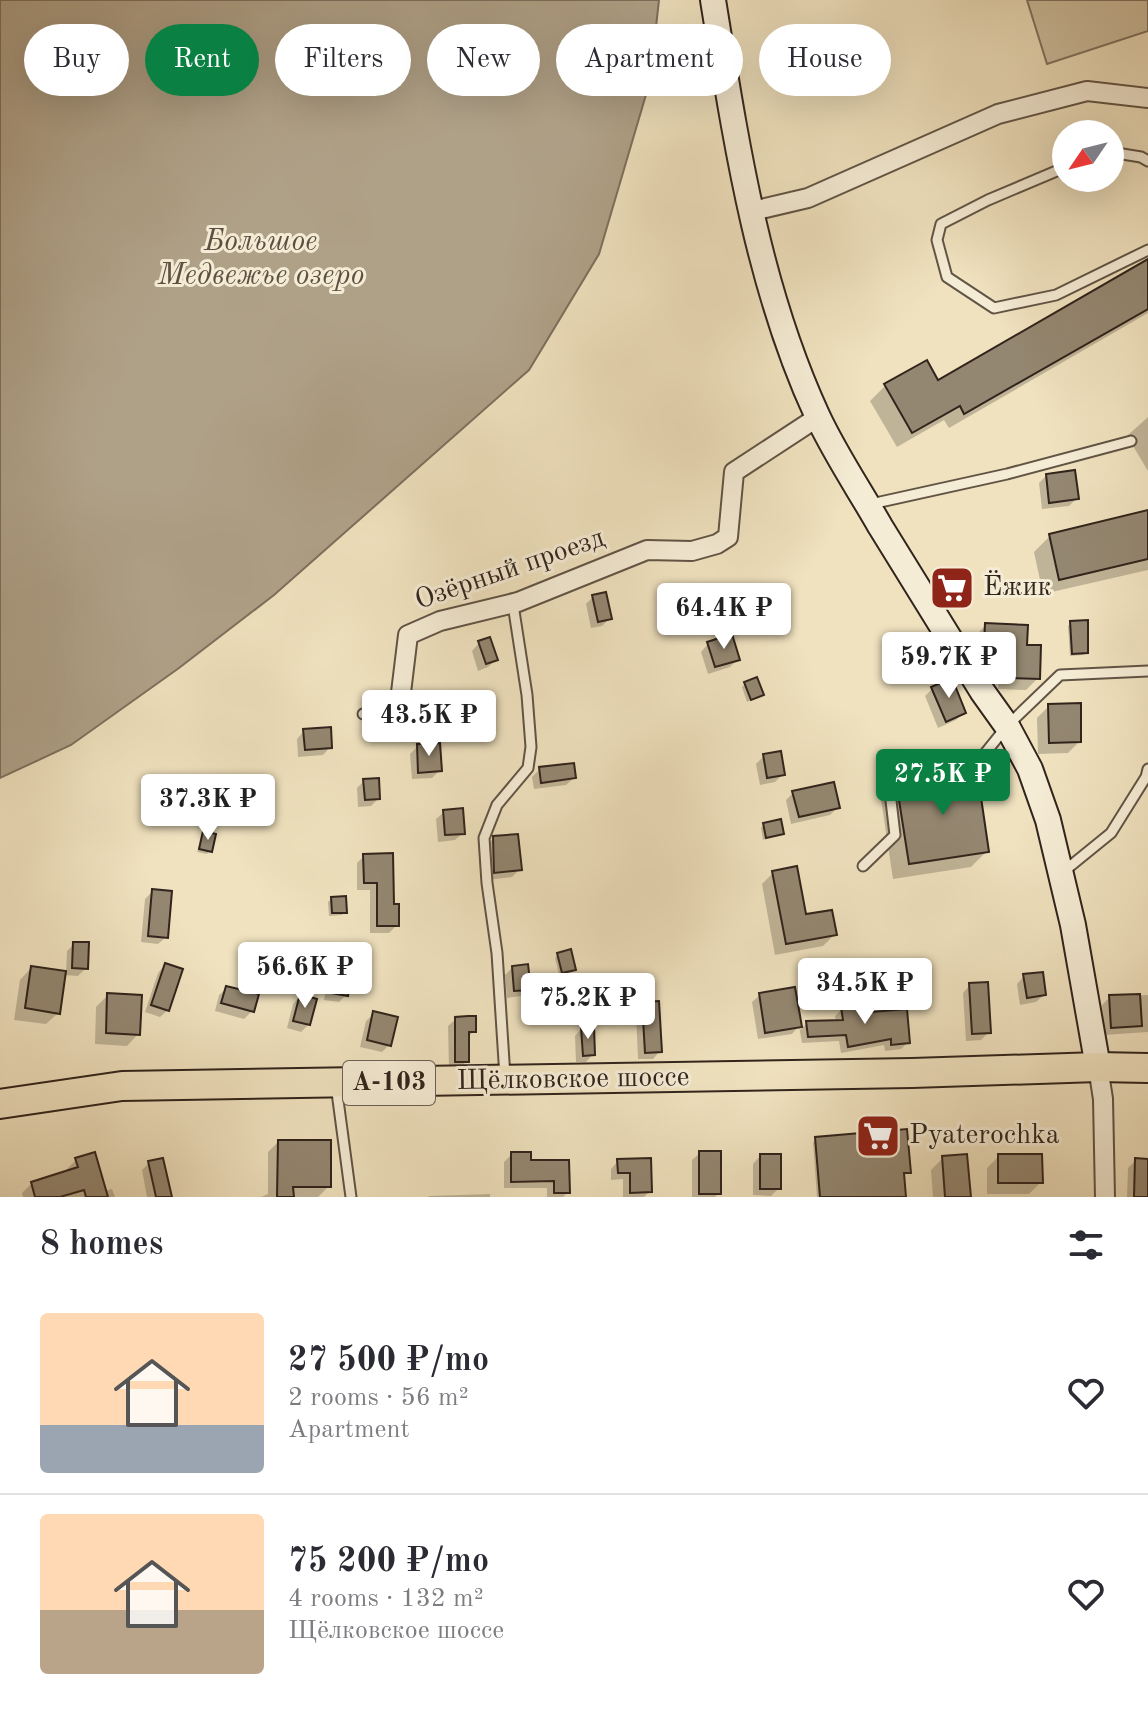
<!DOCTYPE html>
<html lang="en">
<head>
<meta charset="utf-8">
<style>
	:root { --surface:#fff; --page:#f7f7f7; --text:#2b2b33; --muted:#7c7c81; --line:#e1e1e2; --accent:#0b8043 }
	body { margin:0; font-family:"Old Standard TT",serif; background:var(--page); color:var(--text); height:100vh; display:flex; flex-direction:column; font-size:30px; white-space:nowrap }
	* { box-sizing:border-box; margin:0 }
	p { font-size:26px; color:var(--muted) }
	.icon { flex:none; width:44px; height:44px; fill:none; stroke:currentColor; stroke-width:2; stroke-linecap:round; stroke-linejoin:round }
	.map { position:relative; height:1197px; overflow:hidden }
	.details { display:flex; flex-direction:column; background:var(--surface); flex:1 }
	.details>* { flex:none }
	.hud { position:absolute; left:24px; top:24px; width:1100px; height:72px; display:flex; gap:16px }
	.needle { width:52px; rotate:235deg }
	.buttons { position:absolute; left:1052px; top:120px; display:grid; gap:16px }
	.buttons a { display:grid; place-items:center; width:72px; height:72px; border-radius:50%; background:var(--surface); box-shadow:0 8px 32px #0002; font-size:40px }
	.price { position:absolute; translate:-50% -68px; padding:0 18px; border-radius:8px; background:#fff; color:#222; font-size:26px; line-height:52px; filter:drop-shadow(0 2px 4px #0008) }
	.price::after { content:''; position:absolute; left:50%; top:48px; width:24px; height:18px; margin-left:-12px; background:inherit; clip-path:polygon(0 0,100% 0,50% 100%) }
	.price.current { background:var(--accent); color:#fff }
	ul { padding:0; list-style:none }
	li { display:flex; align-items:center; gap:24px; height:200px; padding:0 40px }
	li+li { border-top:2px solid var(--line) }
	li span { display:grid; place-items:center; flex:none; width:224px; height:160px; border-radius:8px; color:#555 }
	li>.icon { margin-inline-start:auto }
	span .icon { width:96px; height:96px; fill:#fffc; stroke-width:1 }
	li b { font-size:34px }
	h2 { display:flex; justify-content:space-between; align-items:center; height:96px; padding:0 40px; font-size:34px }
	.pill { padding:0 28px; border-radius:36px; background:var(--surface); box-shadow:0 8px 32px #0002; font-size:28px; line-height:72px }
	.pill.current { background:var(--accent); color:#fff }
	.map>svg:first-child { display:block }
	.green { fill:#d0c2a3; stroke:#807360; stroke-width:2 }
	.water { fill:#afa188; stroke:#7d6f5d; stroke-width:2 }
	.shadow { fill:#0003 }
	.building { fill:#948771; stroke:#31241c; stroke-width:2 }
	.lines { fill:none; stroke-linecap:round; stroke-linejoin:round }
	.lane-casing { stroke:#615445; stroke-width:13 }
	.street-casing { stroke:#615445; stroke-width:22 }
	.secondary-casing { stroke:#31241c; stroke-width:28 }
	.primary-casing { stroke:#31241c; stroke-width:32 }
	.lane { stroke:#f5ecd5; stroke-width:9 }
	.street { stroke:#f5ecd5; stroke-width:18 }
	.secondary { stroke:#f5ecd5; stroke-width:24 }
	.primary { stroke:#f0e2bf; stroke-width:28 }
	.labels { text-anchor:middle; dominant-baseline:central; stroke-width:6; stroke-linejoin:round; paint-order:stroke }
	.shield { fill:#f5ecd5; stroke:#6c6054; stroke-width:2 }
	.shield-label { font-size:26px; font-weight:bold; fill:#31241c }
	.street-label { font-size:28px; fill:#31241c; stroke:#f5ecd5 }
	.poi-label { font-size:28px; fill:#31241c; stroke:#f5ecd5; text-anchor:start }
	.water-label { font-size:30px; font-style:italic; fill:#5d5042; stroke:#f5ecd5 }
</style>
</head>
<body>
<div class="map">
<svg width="1148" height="1197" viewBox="0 0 1148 1197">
	<rect width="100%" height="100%" fill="#f0e2bf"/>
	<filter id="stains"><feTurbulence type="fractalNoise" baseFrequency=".0025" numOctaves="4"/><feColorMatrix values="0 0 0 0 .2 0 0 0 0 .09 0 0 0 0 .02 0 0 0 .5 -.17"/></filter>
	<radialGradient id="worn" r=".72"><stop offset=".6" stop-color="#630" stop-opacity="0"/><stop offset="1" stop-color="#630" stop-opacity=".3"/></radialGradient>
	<polygon class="green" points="1027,0 1148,0 1148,31 1047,64"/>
	<polygon class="water" points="0,0 659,0 650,81 599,254 529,370 274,595 179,668 71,745 0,778"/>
	<g class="shadow">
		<polygon points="1148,262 1148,313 949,428 944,420 897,447 870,401 885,386 938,383"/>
		<polygon points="1148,417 1148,471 1127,436"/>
		<polygon points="1047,475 1076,499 1069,506 1042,509 1039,483"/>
		<polygon points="1148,512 1148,570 1043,594 1034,552 1050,536"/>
		<polygon points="593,597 610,618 602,626 591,628 586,604"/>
		<polygon points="1071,623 1086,652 1083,655 1070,656 1068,626"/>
		<polygon points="986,625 1025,647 1038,678 1026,690 998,689 1000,657 973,656 974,637"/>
		<polygon points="479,643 496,660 488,667 478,671 472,651"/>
		<polygon points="708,644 738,659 730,667 708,674 701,652"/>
		<polygon points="745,684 761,695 747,702 742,687"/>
		<polygon points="932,689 964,712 956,720 938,728 925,696"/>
		<polygon points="1049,706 1079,742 1068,753 1038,754 1037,718"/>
		<polygon points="304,731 330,747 323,755 298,757 297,739"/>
		<polygon points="418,746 440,770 432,778 412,779 410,754"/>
		<polygon points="764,756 783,774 775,782 760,785 756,764"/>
		<polygon points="540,769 574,778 566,785 534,789 532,777"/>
		<polygon points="364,781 378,799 371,806 358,807 357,788"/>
		<polygon points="897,783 987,851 971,867 893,879 881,799"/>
		<polygon points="793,793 838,807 830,815 791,824 786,800"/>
		<polygon points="444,812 463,833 455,840 438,842 436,819"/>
		<polygon points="764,825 782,833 763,840 761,828"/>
		<polygon points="204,834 210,851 207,854 197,852"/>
		<polygon points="494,838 520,869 512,877 487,880 486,846"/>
		<polygon points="364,856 392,906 397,925 389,933 370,933 370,890 357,890 357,863"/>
		<polygon points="773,873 805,917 835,934 823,946 775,955 762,884"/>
		<polygon points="153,891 166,937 158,944 141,942 145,899"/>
		<polygon points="331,899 345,912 342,915 329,916 328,902"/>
		<polygon points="74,944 86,968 78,976 64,975 58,1013 46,1024 14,1020 20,980 31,968 66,973 67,951"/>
		<polygon points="558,954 574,969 570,972 559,975 555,958"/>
		<polygon points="165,965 168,1010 160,1017 145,1012 158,973"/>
		<polygon points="512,968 529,989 521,996 507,998 505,975"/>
		<polygon points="335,969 346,995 339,1002 324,1000 328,976"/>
		<polygon points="1024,976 1044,995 1036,1002 1020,1005 1017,984"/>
		<polygon points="970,985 989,1032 981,1040 966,1041 963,993"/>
		<polygon points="227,988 252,1011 244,1019 215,1011 219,995"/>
		<polygon points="794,989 800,1030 807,1023 836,1022 835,1016 842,1009 869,1015 908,1042 901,1049 885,1051 884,1045 841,1053 839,1041 802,1043 799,1026 792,1034 758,1039 752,1002 760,995"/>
		<polygon points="108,995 138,1034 127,1046 95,1044 96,1007"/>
		<polygon points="1148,995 1148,1032 1104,1035 1102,1005 1110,997"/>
		<polygon points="300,996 309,1024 301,1032 287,1028 293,1004"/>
		<polygon points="643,1004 660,1051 653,1059 638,1059 636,1012"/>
		<polygon points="374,1014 389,1045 382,1052 360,1047 366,1021"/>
		<polygon points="456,1019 474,1031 467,1038 467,1061 460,1068 449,1069 448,1026"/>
		<polygon points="582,1028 593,1054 586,1062 576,1062 575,1036"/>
		<polygon points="816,1139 909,1172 902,1175 904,1197 817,1197 813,1142"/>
		<polygon points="278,1142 329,1186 318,1197 261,1197 268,1194 268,1152"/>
		<polygon points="700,1153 719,1193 715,1197 692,1197 692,1160"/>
		<polygon points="512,1154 529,1162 568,1162 568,1192 563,1197 547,1197 547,1188 504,1188 504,1162"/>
		<polygon points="760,1156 779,1188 771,1196 753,1195 753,1164"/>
		<polygon points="999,1156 1041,1182 1029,1194 987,1194 987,1168"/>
		<polygon points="943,1158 969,1197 933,1197 931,1170"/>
		<polygon points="76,1160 104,1191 112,1189 115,1197 23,1197 22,1193 32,1183 67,1172 66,1170"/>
		<polygon points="1136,1160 1148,1161 1148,1197 1127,1197 1128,1168"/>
		<polygon points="618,1161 650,1191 644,1197 623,1197 623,1179 611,1180 611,1169"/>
		<polygon points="149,1163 170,1197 147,1197 142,1170"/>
		<polygon points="490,1194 490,1197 428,1197 429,1196"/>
	</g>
	<g class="building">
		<polygon points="1148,259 1148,309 964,414 960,406 912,433 884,384 927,360 938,380"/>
		<polygon points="1075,470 1079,499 1049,503 1046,474"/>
		<polygon points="1148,510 1148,559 1059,580 1049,534"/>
		<polygon points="606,592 612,619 598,622 592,595"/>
		<polygon points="1088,620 1088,653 1072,654 1070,621"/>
		<polygon points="985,623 1028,625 1027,645 1041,645 1040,679 1009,678 1011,646 984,645"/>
		<polygon points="732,634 740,660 715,667 707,642"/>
		<polygon points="490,637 498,660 486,664 478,641"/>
		<polygon points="757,677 764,695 751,700 744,682"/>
		<polygon points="952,678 966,713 946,722 931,687"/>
		<polygon points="1081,703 1081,742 1049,743 1048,704"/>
		<polygon points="331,727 332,748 305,750 303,729"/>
		<polygon points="440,743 442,771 418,773 417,744"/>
		<polygon points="781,751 785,775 767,778 763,754"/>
		<polygon points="574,763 576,778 541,783 539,767"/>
		<polygon points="977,770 989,852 909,864 896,781"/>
		<polygon points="379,778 380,799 365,800 363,779"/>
		<polygon points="834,782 840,808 799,817 792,791"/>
		<polygon points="463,808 465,834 445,835 443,810"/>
		<polygon points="781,819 784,834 766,838 763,823"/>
		<polygon points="203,831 216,834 212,852 199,849"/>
		<polygon points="518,834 522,870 494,873 493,836"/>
		<polygon points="393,853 394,904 399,904 399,926 377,926 377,883 364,883 363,854"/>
		<polygon points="797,866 806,914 832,910 837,935 786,944 772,871"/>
		<polygon points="152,889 172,891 168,938 148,936"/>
		<polygon points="346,896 347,913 332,913 331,897"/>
		<polygon points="73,942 89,942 88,969 72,968"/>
		<polygon points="571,949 576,970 562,973 557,953"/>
		<polygon points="165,963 183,969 169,1011 151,1005"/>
		<polygon points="528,964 531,990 514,991 512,966"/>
		<polygon points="31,966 66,971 60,1014 25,1008"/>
		<polygon points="335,967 352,969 348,996 331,993"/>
		<polygon points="1043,972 1046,995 1027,998 1023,974"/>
		<polygon points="988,982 991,1033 972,1034 969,983"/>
		<polygon points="226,986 259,994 254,1012 221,1003"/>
		<polygon points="795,987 802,1027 765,1033 759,993"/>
		<polygon points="107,993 142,995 140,1035 106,1033"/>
		<polygon points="300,994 317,999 310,1025 293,1021"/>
		<polygon points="1140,994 1142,1026 1111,1028 1109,995"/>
		<polygon points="659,1001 662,1052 645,1053 642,1002"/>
		<polygon points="869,1002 871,1012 907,1009 910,1043 891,1045 891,1039 848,1047 846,1035 808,1037 806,1021 843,1020 841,1007"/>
		<polygon points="373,1011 398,1017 391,1046 367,1040"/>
		<polygon points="468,1016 476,1016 476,1032 469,1032 469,1062 455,1062 455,1017"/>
		<polygon points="594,1026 595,1055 583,1056 581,1027"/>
		<polygon points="907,1129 911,1173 904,1173 906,1197 820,1197 815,1137"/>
		<polygon points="278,1140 331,1140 331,1187 293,1187 294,1197 277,1197"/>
		<rect x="699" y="1151" width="22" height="43"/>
		<polygon points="95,1152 108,1197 86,1197 84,1190 60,1197 35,1197 31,1182 78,1167 75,1158"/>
		<polygon points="511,1152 531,1152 531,1160 569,1160 570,1193 554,1193 554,1181 511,1182"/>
		<rect x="760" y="1154" width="21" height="35"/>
		<polygon points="967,1154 971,1197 945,1197 942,1156"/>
		<polygon points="998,1154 1042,1154 1043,1183 998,1183"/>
		<polygon points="163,1158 172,1197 156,1197 148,1161"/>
		<polygon points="651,1158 652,1192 630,1193 630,1173 618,1173 617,1159"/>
		<polygon points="1135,1158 1148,1159 1148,1197 1134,1197"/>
	</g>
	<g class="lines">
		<g class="lane-casing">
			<g id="lane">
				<polyline points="1110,152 1141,157 1148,161"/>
				<polyline points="1066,167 988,200 941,224 937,240 947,277 994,308 1056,295 1148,250"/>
				<polyline points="871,504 1007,474 1131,441"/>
				<polyline points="363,714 456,703"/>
				<polyline points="863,866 895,835 888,775 978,762 1007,726 1060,675 1148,671"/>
				<polyline points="1063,872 1111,833 1146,777 1148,769"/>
				<polyline points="505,1077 497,953 487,883 484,838 497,805 528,768 531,747 527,695 514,611 518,602"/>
				<polyline points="336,1085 351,1197"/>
			</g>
		</g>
		<g class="street-casing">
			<g id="street">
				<polyline points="753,211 808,198 998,114 1087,91 1148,98"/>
				<polyline points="399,709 408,635 440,621 518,602 647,550 692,551 717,544 728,537 734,472 818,417"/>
				<polyline points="1098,1067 1103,1099 1105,1197"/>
			</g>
		</g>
		<g class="secondary-casing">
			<path id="secondary" d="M713,0C736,141 757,285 817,415C835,454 859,489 880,526C914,581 948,636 982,691L1007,726L1030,769L1048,820L1073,925L1098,1067"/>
		</g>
		<g class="primary-casing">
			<polyline id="primary" points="0,1104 122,1086 912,1073 1098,1067 1148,1068"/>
		</g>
		<use href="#lane" class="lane"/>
		<use href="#street" class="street"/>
		<use href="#secondary" class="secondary"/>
		<use href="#primary" class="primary"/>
	</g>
	<defs>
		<g id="supermarket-square" transform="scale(2.3)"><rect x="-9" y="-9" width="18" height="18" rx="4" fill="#8f2418" stroke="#f5ecd5"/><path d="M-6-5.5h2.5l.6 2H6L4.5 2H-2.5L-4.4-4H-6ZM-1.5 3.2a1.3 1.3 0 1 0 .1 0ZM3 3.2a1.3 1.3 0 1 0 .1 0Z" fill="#fff"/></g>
	</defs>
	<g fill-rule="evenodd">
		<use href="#supermarket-square" x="952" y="588"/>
		<use href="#supermarket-square" x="878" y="1136"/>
	</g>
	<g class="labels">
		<rect class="shield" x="343" y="1061" width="92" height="44" rx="6"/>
		<g class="shield-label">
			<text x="389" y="1083">А-103</text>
		</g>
		<g class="street-label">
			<text transform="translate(510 570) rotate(-19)">Озёрный проезд</text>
			<text transform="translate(573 1080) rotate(-1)">Щёлковское шоссе</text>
		</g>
		<g class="poi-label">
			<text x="983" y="588">Ёжик</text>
			<text x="909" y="1136">Pyaterochka</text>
		</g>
		<g class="water-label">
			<text x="261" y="242">Большое<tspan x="261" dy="34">Медвежье озеро</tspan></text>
		</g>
	</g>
	<rect width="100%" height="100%" filter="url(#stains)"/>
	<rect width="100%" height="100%" fill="url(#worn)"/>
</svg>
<div class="buttons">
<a><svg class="needle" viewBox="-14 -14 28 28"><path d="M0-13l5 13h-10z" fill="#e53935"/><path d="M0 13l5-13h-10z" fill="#7c7c81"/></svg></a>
</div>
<b class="price" style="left:724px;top:651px">64.4K ₽</b>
<b class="price" style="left:949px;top:700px">59.7K ₽</b>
<b class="price" style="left:429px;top:758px">43.5K ₽</b>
<b class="price current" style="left:943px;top:817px">27.5K ₽</b>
<b class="price" style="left:208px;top:842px">37.3K ₽</b>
<b class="price" style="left:305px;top:1010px">56.6K ₽</b>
<b class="price" style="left:865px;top:1026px">34.5K ₽</b>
<b class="price" style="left:588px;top:1041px">75.2K ₽</b>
<div class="hud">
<a class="pill">Buy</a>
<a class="pill current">Rent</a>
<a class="pill">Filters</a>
<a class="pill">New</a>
<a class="pill">Apartment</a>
<a class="pill">House</a>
</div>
</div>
<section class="details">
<h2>8 homes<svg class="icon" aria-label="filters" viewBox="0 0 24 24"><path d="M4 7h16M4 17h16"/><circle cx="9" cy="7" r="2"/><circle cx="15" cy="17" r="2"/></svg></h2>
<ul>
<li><span style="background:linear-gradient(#ffd9b3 70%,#9aa5b1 0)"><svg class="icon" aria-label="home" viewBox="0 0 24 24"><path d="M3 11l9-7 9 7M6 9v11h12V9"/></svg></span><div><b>27 500 ₽/mo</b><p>2 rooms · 56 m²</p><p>Apartment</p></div><svg class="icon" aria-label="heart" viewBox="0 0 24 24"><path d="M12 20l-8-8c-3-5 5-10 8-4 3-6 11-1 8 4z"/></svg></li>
<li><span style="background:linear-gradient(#ffd9b3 60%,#b9a48a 0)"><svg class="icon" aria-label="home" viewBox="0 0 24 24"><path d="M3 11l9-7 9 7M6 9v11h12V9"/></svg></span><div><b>75 200 ₽/mo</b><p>4 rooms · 132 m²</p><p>Щёлковское шоссе</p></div><svg class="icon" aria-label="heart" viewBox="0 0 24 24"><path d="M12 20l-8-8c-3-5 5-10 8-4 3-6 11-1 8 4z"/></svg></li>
</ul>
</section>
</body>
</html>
